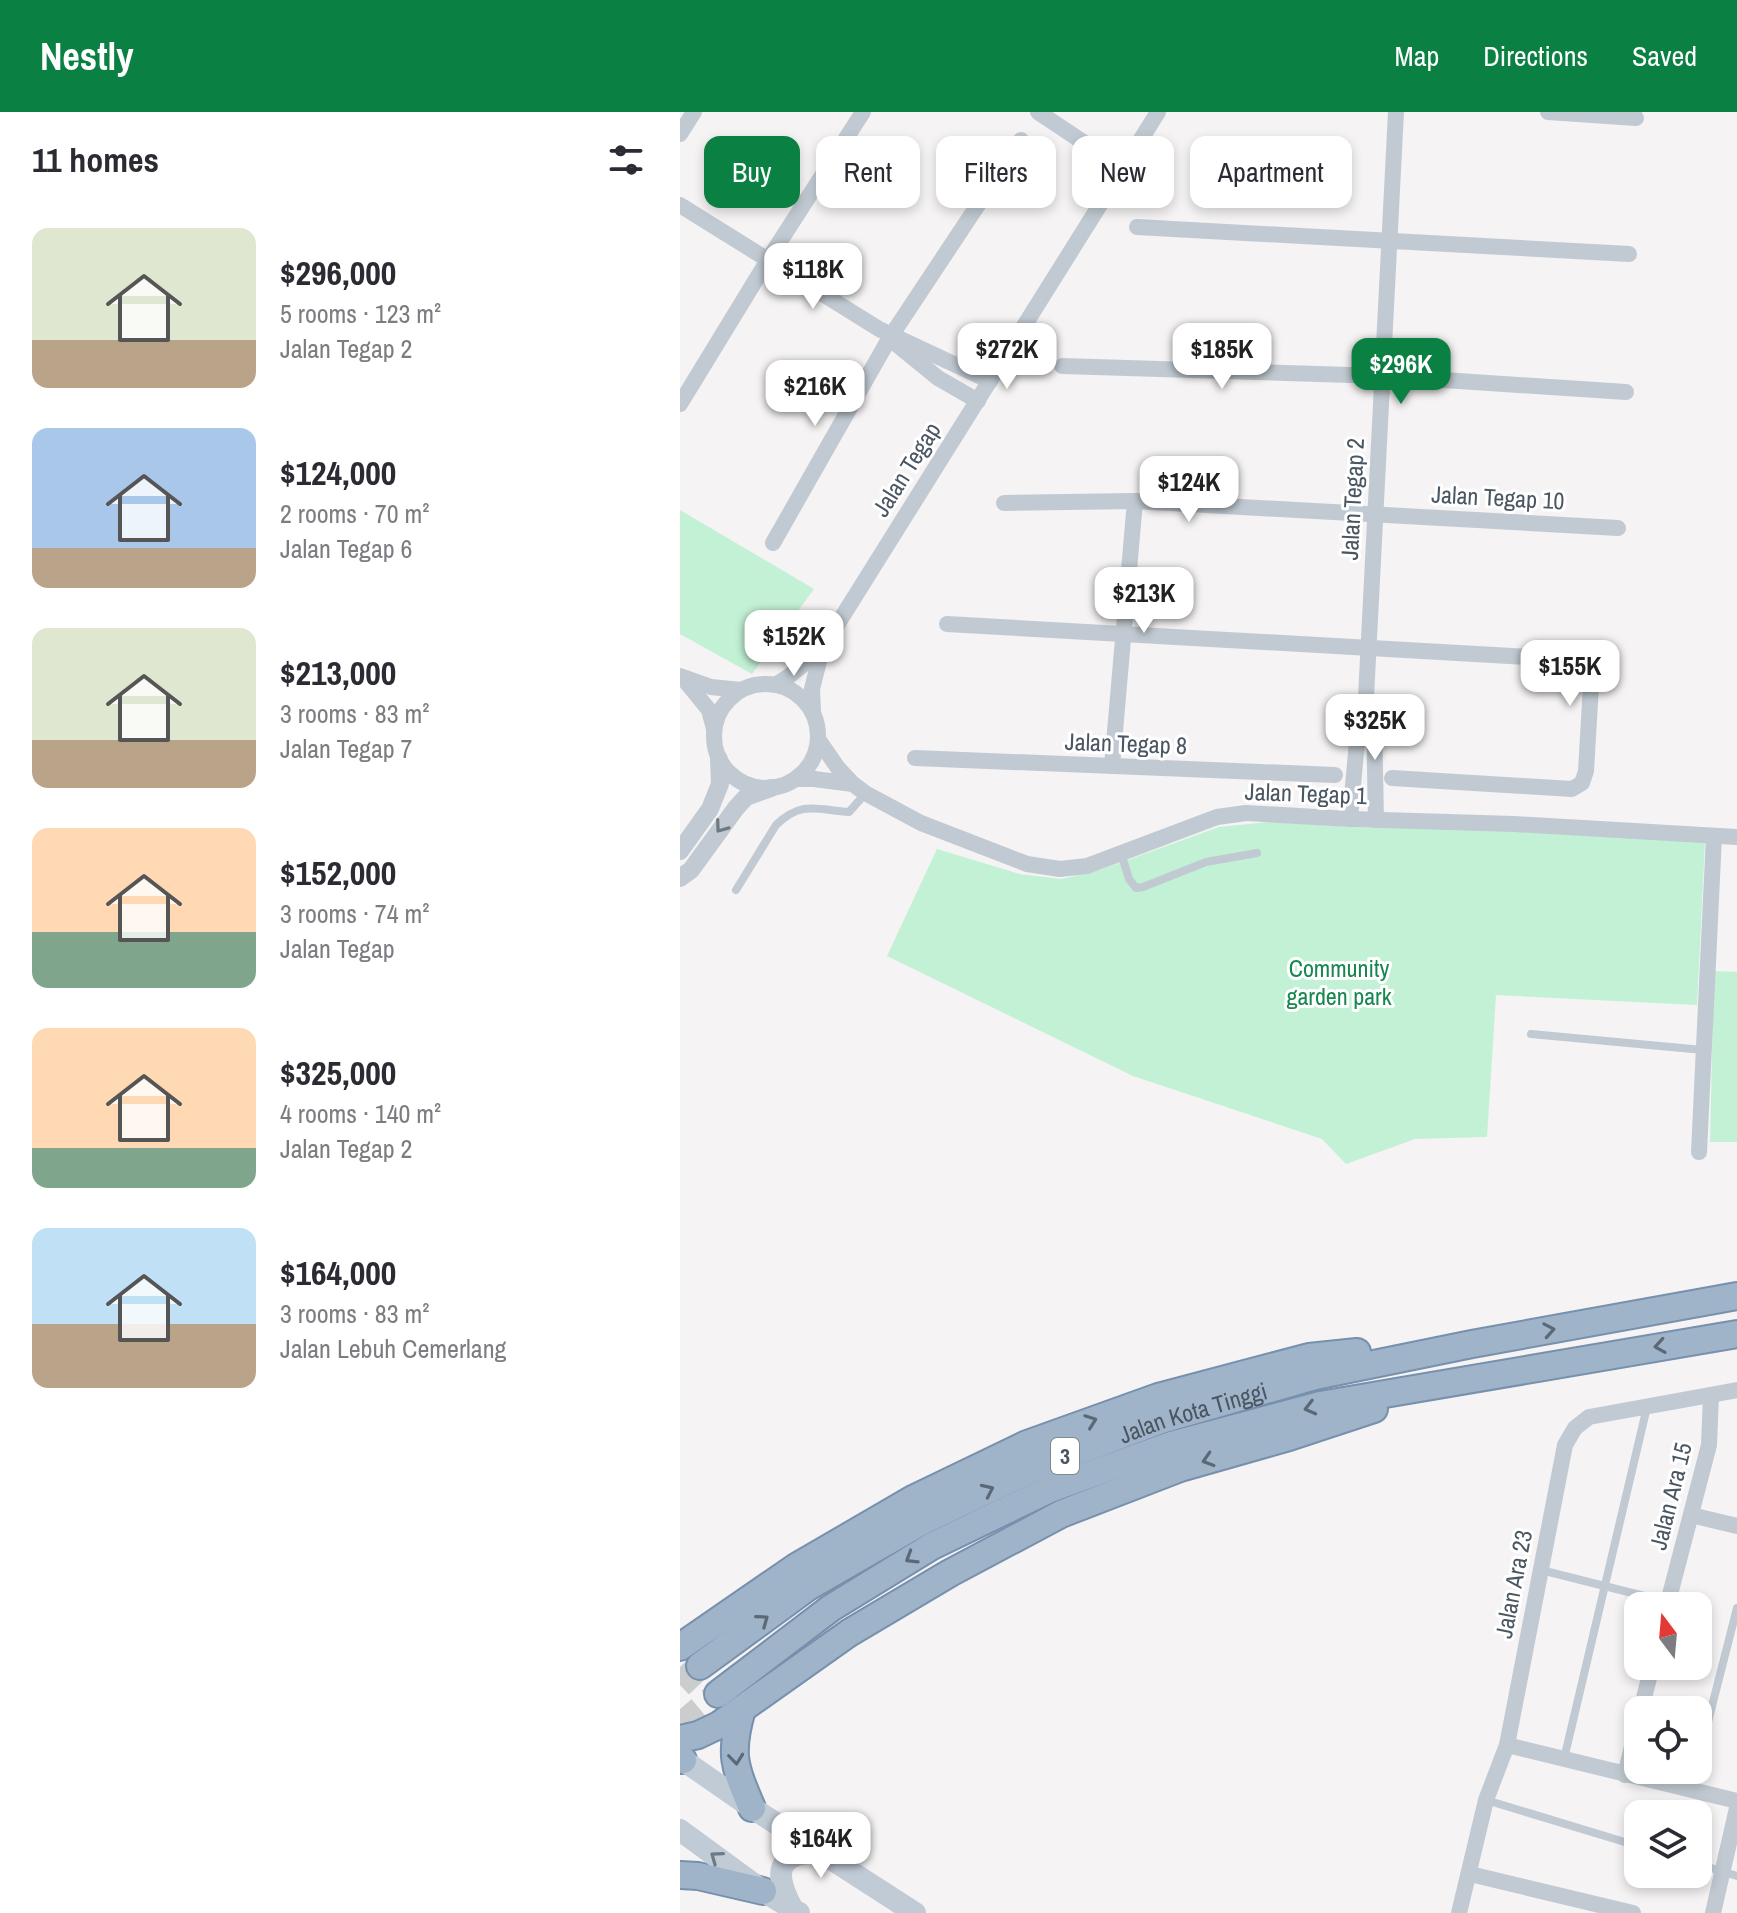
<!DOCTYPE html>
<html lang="en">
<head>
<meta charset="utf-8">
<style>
	:root { --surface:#fff; --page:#f7f7f7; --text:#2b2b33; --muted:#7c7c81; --accent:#0b8043 }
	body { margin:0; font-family:"Archivo Narrow",sans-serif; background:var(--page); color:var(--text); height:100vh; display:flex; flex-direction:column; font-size:30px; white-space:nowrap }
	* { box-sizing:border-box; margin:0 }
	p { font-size:26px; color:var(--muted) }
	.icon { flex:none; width:44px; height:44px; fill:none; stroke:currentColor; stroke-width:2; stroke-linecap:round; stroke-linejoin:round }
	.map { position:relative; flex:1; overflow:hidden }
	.sheet { display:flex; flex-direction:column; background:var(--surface); width:680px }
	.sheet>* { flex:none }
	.guide { position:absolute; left:24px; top:24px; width:760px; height:72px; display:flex; gap:16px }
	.needle { width:52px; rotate:344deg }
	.controls { position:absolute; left:944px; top:1480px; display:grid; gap:16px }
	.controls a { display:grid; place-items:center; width:88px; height:88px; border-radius:16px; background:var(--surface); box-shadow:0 4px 12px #0003; font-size:40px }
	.price { position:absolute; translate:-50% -68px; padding:0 18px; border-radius:16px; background:#fff; color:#222; font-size:26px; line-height:52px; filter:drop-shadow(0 2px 4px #0008) }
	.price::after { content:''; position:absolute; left:50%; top:48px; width:24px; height:18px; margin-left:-12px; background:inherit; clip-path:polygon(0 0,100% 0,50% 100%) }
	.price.on { background:var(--accent); color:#fff }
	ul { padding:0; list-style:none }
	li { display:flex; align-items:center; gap:24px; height:200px; padding:0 32px }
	li span { display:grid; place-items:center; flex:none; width:224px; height:160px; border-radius:16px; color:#555 }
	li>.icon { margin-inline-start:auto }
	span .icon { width:96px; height:96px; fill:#fffc; stroke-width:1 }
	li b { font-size:34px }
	h2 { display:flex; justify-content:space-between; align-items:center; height:96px; padding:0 32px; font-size:34px }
	.tag { padding:0 28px; border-radius:16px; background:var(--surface); box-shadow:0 4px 12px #0003; font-size:28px; line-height:72px }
	.tag.on { background:var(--accent); color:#fff }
	header { display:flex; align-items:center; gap:48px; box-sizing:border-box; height:112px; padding:0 40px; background:var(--accent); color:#fff }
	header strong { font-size:38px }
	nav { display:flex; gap:44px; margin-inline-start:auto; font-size:28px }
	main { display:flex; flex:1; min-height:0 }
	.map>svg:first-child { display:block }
	.green { fill:#c3f1d5 }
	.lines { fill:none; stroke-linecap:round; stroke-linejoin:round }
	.trunk-tunnel { stroke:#caccce; stroke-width:26; stroke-dasharray:26 13; stroke-linecap:butt }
	.trunk-casing { stroke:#7690ad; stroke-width:30 }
	.service { stroke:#c1cad2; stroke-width:8 }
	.minor { stroke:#c1cad2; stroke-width:16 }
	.tertiary { stroke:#c1cad2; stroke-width:18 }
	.secondary { stroke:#c1cbd6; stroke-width:22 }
	.trunk { stroke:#9fb4c9; stroke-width:26 }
	.oneway { stroke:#6e7983 }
	.oneway2 { stroke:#5b6976 }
	.oneway3 { stroke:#6e7984 }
	.labels { text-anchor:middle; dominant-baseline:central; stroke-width:6; stroke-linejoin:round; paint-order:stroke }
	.shield { fill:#fff; stroke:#808990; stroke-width:2 }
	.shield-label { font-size:22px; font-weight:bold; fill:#4a5661 }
	.street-label { font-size:24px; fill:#4a5661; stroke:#fff }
	.park-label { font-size:24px; fill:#17864f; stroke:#fff }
</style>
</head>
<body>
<header>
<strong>Nestly</strong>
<nav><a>Map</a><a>Directions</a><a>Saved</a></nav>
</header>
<main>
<section class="sheet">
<h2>11 homes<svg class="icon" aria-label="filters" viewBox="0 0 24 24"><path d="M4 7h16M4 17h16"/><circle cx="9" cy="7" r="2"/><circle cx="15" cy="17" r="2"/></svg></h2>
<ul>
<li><span style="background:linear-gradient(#dfe7d0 70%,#b9a48a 0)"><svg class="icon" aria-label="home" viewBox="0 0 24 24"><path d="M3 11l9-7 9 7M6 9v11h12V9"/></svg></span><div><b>$296,000</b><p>5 rooms · 123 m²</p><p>Jalan Tegap 2</p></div></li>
<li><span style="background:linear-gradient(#a9c7e8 75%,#b9a48a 0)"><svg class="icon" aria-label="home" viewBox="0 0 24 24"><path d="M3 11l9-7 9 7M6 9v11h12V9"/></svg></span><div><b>$124,000</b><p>2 rooms · 70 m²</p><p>Jalan Tegap 6</p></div></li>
<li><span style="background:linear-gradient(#dfe7d0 70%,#b9a48a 0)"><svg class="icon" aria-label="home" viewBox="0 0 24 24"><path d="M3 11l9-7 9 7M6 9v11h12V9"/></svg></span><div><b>$213,000</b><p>3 rooms · 83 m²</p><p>Jalan Tegap 7</p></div></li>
<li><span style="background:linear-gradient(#ffd9b3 65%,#7fa58c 0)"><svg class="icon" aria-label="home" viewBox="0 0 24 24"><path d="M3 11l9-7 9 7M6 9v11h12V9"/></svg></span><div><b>$152,000</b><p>3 rooms · 74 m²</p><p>Jalan Tegap</p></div></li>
<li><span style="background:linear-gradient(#ffd9b3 75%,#7fa58c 0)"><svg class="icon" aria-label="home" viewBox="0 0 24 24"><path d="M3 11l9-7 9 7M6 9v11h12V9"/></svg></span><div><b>$325,000</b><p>4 rooms · 140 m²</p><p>Jalan Tegap 2</p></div></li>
<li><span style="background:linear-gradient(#bfe0f5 60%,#b9a48a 0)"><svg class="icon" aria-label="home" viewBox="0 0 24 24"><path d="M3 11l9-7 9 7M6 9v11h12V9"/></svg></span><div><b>$164,000</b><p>3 rooms · 83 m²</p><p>Jalan Lebuh Cemerlang</p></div></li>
</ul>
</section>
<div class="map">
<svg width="1057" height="1801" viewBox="0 0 1057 1801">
	<rect width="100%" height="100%" fill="#f5f3f3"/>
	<g class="green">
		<polygon points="0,398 134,477 72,562 0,522"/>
		<polygon points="589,710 687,716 750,714 1025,730 1017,893 816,883 807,1025 735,1027 666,1052 642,1027 453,964 207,844 257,737 340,762 381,767 414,760 539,715"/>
		<polygon points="1034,859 1057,860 1057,1030 1030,1030"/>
	</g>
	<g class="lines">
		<g class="trunk-tunnel">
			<polyline points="0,1573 20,1554"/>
			<polyline points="0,1614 38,1582"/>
		</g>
		<g class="trunk-casing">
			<g id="trunk">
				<polyline points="0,1535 116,1455 233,1387 347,1332 478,1285 629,1245 677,1240"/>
				<path id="s1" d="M20,1554L128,1475L241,1410L356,1355L481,1308L635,1264L792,1232L1057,1184"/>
				<polyline points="38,1582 151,1496 252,1434 370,1377 491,1333 640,1293 1057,1222"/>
				<path d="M62,1597C49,1642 54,1654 72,1696"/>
				<polyline points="0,1627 18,1623 39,1613 169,1521 270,1461 381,1402 500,1356 609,1325 694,1297"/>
				<polyline points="0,1648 3,1648"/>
				<polyline points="0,1763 18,1764 83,1779"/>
			</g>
		</g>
		<g class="service">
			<polyline points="441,741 449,767 456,776 463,775 526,750 577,741"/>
			<path d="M56,778L96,713C122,688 137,698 169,700L185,682"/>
			<polyline points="851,922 1023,938"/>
			<polyline points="861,1458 988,1490"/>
			<polyline points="884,1647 967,1295"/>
			<polyline points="1018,1649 1057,1496"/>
			<polyline points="1011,1678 1016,1658"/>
			<polyline points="806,1688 958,1734"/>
			<polyline points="1018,1752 1057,1764"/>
		</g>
		<g class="minor">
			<polyline points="358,0 442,56"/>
			<polyline points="868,0 956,6"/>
			<polyline points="0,22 14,0"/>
			<polyline points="0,93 199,217 310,269"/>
			<polyline points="457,115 949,142"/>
			<polyline points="215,231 258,266 298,289"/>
			<polyline points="382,254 703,264 946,280"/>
			<polyline points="0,292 88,148 183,0"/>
			<polyline points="324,391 455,389 938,416"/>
			<polyline points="93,431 209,227 341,28"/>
			<polyline points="267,512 901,548 905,549 912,556 906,659 902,671 892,677 712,666"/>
			<polyline points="0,564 31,575 61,578"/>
			<polyline points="3,566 29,598 34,617"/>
			<circle cx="86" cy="624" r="52"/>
			<polyline points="95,573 108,565 141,538"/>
			<polyline points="686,585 694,607 696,708"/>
			<polyline points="133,600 132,577 142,537 478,0"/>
			<polyline points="138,627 158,656 173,672 185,681 241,711 347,752 380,757 407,754 537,705 566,701 670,707 834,712 1057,725"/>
			<polyline points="235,646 655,663"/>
			<polyline points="432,654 455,389"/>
			<polyline points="116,667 134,667 173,672"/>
			<polyline points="670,707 679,607 686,585 716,0"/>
			<polyline points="1019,1040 1034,724"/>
			<polyline points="1011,1403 1057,1414"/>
			<polyline points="987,1494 1029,1333 1031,1283"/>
			<polyline points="961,1598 972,1554"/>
			<polyline points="827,1633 1057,1689"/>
			<polyline points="945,1663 958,1610"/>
			<polyline points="790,1762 953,1801"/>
			<polyline points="779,1801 806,1688 827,1633 885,1333 895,1316 909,1305 1057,1278"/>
			<polyline points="1033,1801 1057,1696"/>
		</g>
		<g class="tertiary">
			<polyline points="0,739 30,697 40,672 39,647"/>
			<polyline points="0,766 11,758 56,696 66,685 91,676"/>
		</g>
		<g class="secondary">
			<polyline points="0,1646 72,1696 235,1801"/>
			<polyline points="0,1718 83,1779 119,1801"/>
			<path d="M112,1796C93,1760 96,1741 141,1740"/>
		</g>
		<use href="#trunk" class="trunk"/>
	</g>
	<defs><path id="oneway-chevron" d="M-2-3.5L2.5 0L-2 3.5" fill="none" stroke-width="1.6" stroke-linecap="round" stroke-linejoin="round" transform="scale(2)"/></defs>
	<use class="oneway" href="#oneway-chevron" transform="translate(41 715) rotate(126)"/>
	<g class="oneway2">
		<use href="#oneway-chevron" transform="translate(869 1218) rotate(-10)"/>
		<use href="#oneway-chevron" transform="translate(980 1234) rotate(171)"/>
		<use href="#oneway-chevron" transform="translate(630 1296) rotate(166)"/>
		<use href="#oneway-chevron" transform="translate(411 1309) rotate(-20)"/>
		<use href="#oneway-chevron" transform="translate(528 1348) rotate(163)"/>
		<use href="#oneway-chevron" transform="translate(308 1378) rotate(-25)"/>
		<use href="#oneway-chevron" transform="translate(231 1446) rotate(148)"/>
		<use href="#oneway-chevron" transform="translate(83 1508) rotate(-36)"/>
		<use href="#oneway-chevron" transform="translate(56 1647) rotate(84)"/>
	</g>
	<use class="oneway3" href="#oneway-chevron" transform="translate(36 1745) rotate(-144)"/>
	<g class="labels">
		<rect class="shield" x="371" y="1326" width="28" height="36" rx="6"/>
		<g class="shield-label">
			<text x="385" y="1344">3</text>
		</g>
		<g class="street-label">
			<text transform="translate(226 357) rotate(-58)">Jalan Tegap</text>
			<text transform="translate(818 385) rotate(3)">Jalan Tegap 10</text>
			<text transform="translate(672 387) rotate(-87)">Jalan Tegap 2</text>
			<text transform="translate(446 631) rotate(2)">Jalan Tegap 8</text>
			<text transform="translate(626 681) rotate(2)">Jalan Tegap 1</text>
			<text stroke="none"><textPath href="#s1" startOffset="558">Jalan Kota Tinggi</textPath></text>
			<text transform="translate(990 1384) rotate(-76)">Jalan Ara 15</text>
			<text transform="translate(833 1472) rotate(-79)">Jalan Ara 23</text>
		</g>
		<g class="park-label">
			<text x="659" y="856">Community<tspan x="659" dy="28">garden park</tspan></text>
		</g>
	</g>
</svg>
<div class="controls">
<a><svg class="needle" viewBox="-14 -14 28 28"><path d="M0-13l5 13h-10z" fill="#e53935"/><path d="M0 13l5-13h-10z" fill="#7c7c81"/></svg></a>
<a><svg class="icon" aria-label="locate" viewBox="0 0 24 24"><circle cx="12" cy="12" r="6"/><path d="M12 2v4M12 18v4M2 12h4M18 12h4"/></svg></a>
<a><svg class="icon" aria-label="layers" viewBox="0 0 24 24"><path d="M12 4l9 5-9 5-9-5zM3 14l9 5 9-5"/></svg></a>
</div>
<b class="price" style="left:133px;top:199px">$118K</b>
<b class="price" style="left:327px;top:279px">$272K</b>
<b class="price" style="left:542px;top:279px">$185K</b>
<b class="price on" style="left:721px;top:294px">$296K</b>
<b class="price" style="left:135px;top:316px">$216K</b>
<b class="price" style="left:509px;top:412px">$124K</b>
<b class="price" style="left:464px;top:523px">$213K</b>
<b class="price" style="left:114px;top:566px">$152K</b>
<b class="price" style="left:890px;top:596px">$155K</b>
<b class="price" style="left:695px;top:650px">$325K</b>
<b class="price" style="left:141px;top:1768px">$164K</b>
<div class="guide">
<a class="tag on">Buy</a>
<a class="tag">Rent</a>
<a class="tag">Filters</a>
<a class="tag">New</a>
<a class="tag">Apartment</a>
</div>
</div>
</main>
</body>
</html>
